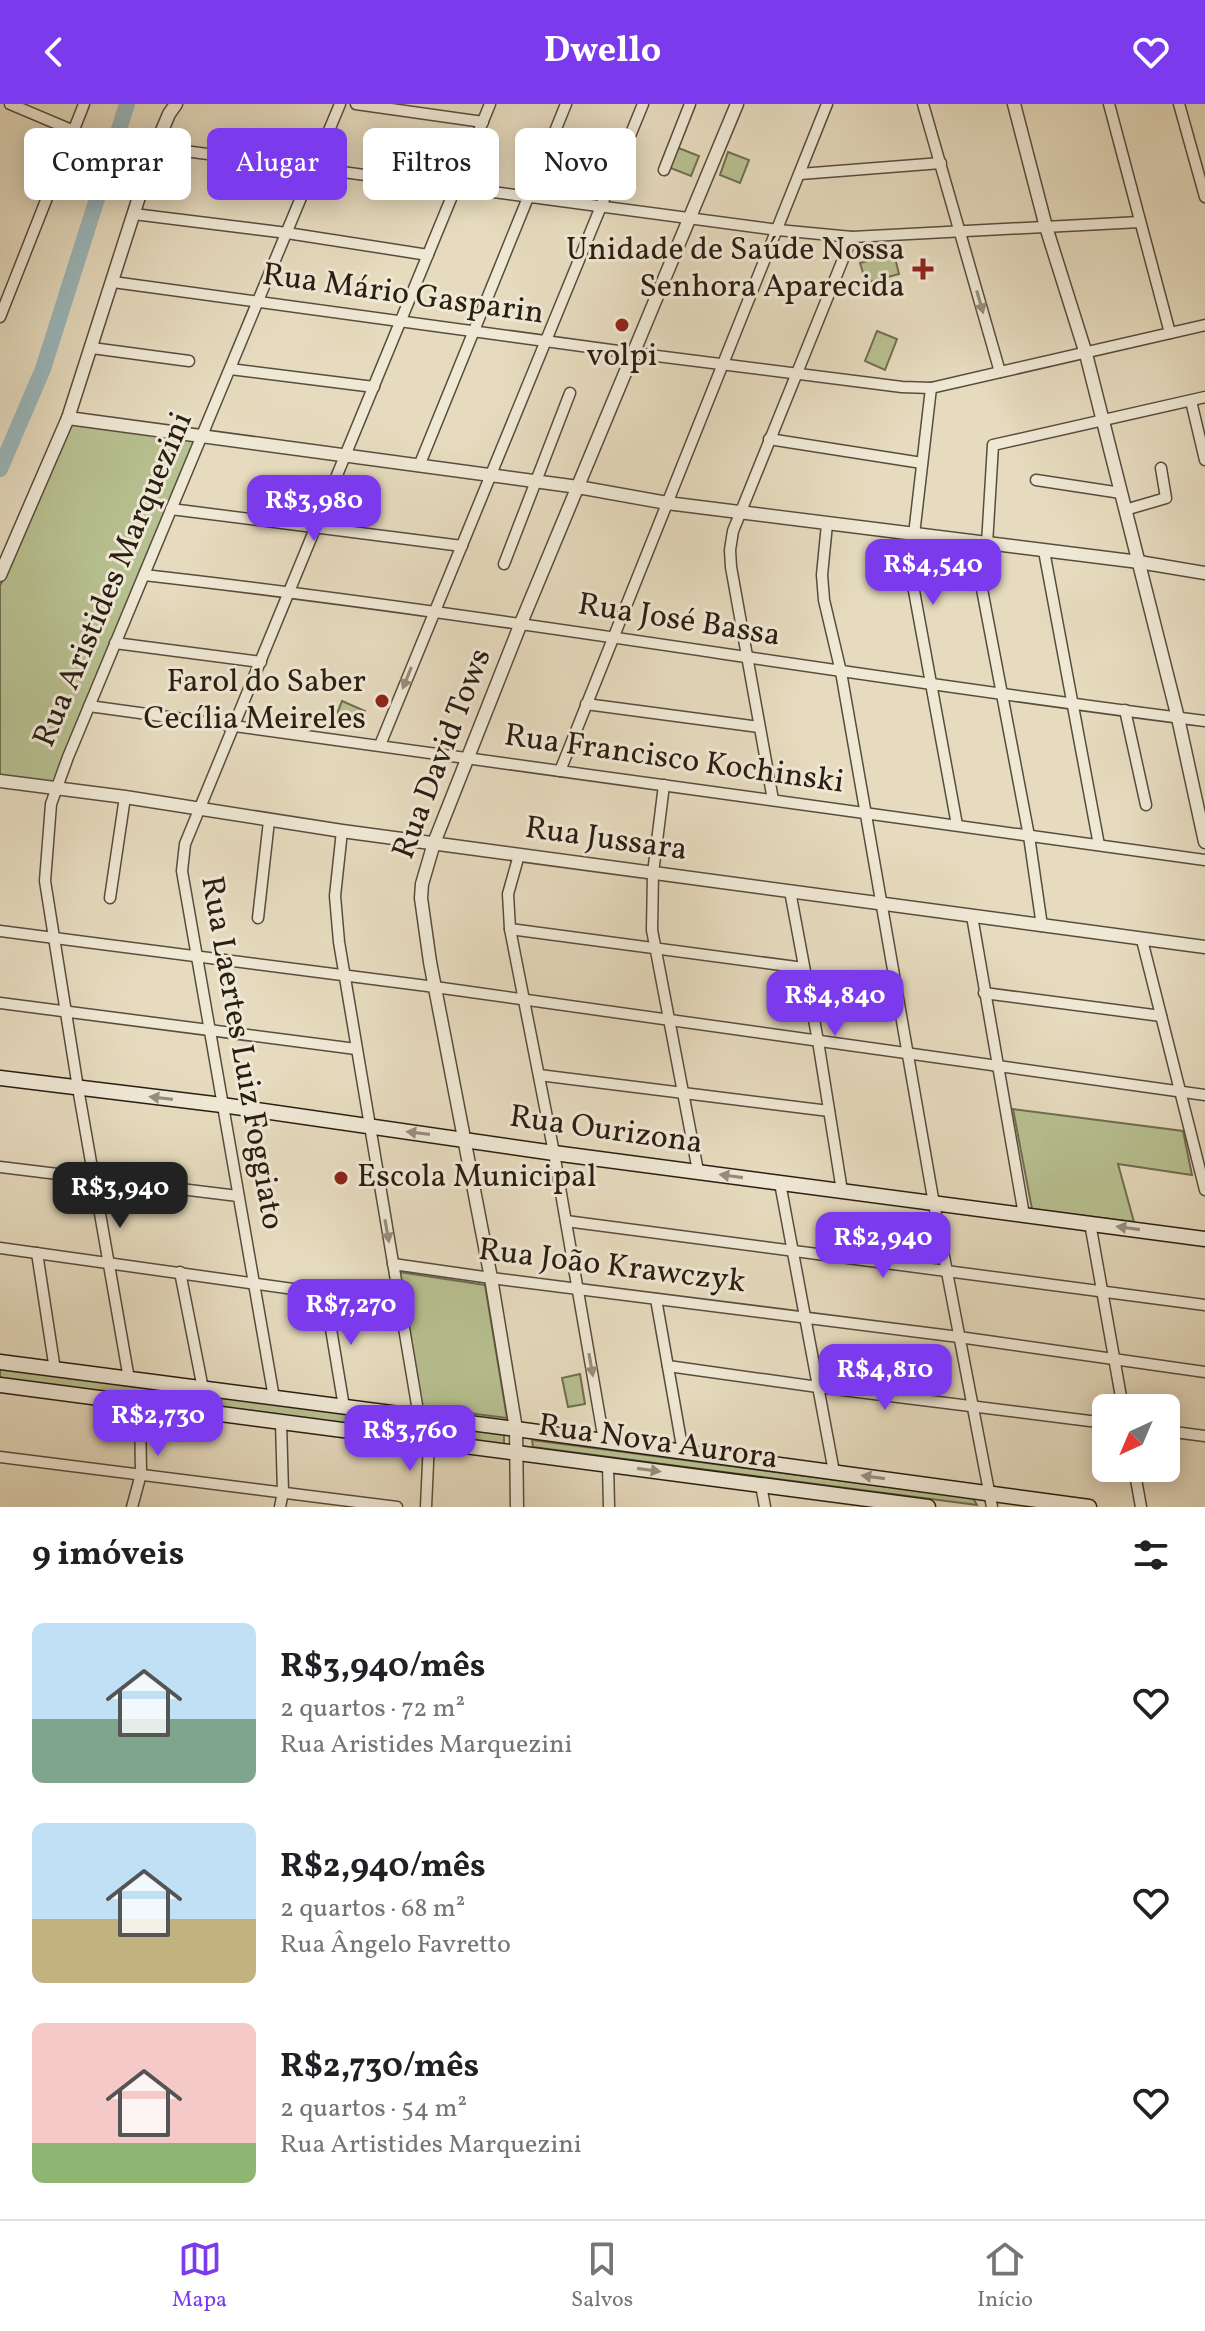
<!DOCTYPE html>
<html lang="pt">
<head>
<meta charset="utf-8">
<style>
	:root { --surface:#fff; --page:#f6f6f6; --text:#202124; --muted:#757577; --line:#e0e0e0; --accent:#7c3aed }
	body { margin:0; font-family:Vollkorn,serif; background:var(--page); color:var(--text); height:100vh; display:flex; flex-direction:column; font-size:30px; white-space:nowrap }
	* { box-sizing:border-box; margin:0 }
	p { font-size:26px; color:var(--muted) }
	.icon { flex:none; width:44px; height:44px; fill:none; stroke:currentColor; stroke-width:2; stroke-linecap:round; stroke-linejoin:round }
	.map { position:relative; height:1403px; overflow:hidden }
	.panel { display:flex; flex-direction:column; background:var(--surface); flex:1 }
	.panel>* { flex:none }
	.banner { position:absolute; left:24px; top:24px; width:800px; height:72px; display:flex; gap:16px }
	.needle { width:52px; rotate:224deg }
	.buttons { position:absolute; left:1092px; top:1290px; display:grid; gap:16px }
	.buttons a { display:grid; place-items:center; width:88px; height:88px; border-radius:12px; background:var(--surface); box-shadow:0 4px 20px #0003; font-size:40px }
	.price { position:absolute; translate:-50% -68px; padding:0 18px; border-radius:16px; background:var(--accent); color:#fff; font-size:26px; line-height:52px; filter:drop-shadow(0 2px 4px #0008) }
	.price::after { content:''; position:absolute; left:50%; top:48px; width:24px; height:18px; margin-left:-12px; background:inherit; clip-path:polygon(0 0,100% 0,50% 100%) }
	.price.current { background:#222; color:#fff }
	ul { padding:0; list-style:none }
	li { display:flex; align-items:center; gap:24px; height:200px; padding:0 32px }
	li span { display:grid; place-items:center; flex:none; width:224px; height:160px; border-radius:12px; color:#555 }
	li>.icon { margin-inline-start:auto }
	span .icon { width:96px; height:96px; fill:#fffc; stroke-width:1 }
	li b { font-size:34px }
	h2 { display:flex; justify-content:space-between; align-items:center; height:96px; padding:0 32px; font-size:34px }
	.chip { padding:0 28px; border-radius:12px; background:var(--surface); box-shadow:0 4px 20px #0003; font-size:28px; line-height:72px }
	.chip.current { background:var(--accent); color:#fff }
	header { display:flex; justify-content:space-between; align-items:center; height:104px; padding:0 32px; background:var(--accent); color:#fff; font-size:36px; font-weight:700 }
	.tab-bar { display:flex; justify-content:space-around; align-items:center; height:112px; border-top:2px solid var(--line); background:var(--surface); font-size:22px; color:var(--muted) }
	.tab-bar a { display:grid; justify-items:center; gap:4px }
	.tab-bar .current { color:var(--accent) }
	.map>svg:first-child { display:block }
	.green { fill:#b7c090; stroke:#706e51; stroke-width:2 }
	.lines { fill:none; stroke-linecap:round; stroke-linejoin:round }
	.river { stroke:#9bb8bc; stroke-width:16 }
	.minor-casing { stroke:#594c3d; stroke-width:13 }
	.tertiary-casing { stroke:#594c3d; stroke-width:15 }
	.secondary-casing { stroke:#2a1d12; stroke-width:17 }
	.minor { stroke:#efe8d5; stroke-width:10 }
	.tertiary { stroke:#efe8d5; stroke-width:12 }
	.secondary { stroke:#efe8d5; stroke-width:14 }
	.oneway { fill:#968d7d }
	.poi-dot { fill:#8f2418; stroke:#efe8d5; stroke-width:3 }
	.labels { text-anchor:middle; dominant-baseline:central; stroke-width:6; stroke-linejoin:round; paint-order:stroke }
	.poi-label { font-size:32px; fill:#2a1d12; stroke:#efe8d5; text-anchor:end }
	.street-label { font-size:32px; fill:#2a1d12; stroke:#efe8d5 }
</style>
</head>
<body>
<header><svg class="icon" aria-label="back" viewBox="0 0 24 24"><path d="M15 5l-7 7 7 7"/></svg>Dwello<svg class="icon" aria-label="heart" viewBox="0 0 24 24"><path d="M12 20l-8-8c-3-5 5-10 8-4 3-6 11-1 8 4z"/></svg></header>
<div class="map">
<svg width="1205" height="1403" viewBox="0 0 1205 1403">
	<rect width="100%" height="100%" fill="#e6dbbe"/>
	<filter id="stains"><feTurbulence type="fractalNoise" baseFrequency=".0025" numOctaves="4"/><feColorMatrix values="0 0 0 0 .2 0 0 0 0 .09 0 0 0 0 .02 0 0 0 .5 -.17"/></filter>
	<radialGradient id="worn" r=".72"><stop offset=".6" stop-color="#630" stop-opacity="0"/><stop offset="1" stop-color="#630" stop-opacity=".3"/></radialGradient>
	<g class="green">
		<polygon points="676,43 699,52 691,72 668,63"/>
		<polygon points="728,48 749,56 740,79 720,71"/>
		<polygon points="894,150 899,170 866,179 860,159"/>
		<polygon points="877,227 897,235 885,266 865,257"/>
		<polygon points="70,319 196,337 53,681 0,674 0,482"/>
		<polygon points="342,597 365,607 359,622 336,612"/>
		<polygon points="1013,1005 1183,1027 1192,1071 1118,1060 1134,1118 1032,1105"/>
		<polygon points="399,1168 485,1181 507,1314 422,1303"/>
		<polygon points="0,1264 504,1329 504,1342 0,1276"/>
		<polygon points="580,1270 585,1300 568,1303 562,1274"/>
		<polygon points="532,1336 973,1394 977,1401 533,1343"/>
	</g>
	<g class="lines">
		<polyline class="river" points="0,365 43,265 127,0"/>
		<g class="minor-casing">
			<g id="minor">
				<polyline points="10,0 74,27"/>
				<polyline points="356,0 483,18"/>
				<polyline points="923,0 1000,268"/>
				<polyline points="1109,0 1170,229"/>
				<polyline points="1179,0 1205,93"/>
				<polyline points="155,43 778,126 852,133 1140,118"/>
				<polyline points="664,66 690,0"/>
				<polyline points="800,70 941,59"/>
				<polyline points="134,110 287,129 428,151"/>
				<polyline points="113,178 633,249 902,283 931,284 1205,221"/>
				<polyline points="0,213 84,0"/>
				<polyline points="92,244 189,257"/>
				<polyline points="230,265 374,283"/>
				<polyline points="931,284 910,465 957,721"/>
				<polyline points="1191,297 1205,356"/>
				<polyline points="769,335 922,359"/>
				<polyline points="419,362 566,0"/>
				<polyline points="1036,376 1121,389"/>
				<polyline points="171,405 462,442"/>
				<polyline points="1125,406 1166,394 1161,364"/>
				<polyline points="827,420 822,471 824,496 841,568 934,1100 992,1403"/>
				<polyline points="973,438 1029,732 1042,822"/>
				<polyline points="987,440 993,341 1205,293"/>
				<polyline points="1044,447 1099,741"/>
				<polyline points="504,460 570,289"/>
				<path d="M144,471C499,511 851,573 1205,617"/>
				<polyline points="115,539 261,558"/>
				<polyline points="586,600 759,623"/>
				<polyline points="89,602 1205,756"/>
				<polyline points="1125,606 1146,701"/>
				<polyline points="380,641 643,0"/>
				<polyline points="560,667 827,0"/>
				<polyline points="664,681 653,769 652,826 698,1067"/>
				<polyline points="773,696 731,463 730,446 733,427 852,133"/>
				<polyline points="342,727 335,792 339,838 419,1313"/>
				<polyline points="519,751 508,790 510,825 554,1049 604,1337"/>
				<polyline points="790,787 818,937 842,1087"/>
				<polyline points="110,794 125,693"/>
				<polyline points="972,812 1024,1111"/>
				<polyline points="258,814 269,717"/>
				<polyline points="510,825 804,864"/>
				<polyline points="0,827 435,883 1205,991"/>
				<polyline points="1142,836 1205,1086"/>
				<polyline points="984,889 1161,912"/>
				<polyline points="0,899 356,945"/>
				<polyline points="539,971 829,1007"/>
				<polyline points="0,1063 238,1092"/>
				<polyline points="780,1079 834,1368"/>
				<path d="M566,1117C779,1147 992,1171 1205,1201"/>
				<polyline points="1090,1119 1123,1304"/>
				<polyline points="0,1144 400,1200"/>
				<polyline points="37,1149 55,1266"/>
				<polyline points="393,1160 491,1174 959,1233 1205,1268"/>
				<polyline points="180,1168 203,1285"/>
				<polyline points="325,1189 344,1303"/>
				<polyline points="656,1195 683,1348"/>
				<polyline points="668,1262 818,1283 1106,1319"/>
				<polyline points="129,1275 78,984 45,777 51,700 68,653 340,0"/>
				<polyline points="274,1294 182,767 185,740 490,0"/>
				<polyline points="1166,1327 1205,1332"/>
				<polyline points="0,1353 397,1403"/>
				<polyline points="608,1360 609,1403"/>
				<polyline points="1134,1364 1141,1403"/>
				<polyline points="761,1381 765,1403"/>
				<polyline points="132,1403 141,1370 140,1300"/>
				<polyline points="280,1403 283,1388 281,1318"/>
				<polyline points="426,1403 429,1337"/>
			</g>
		</g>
		<g class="tertiary-casing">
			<g id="tertiary">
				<polyline points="1014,0 1046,123 1086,250 1178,614 1205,738"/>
				<polyline points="68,314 578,383 667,399 1139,458 1205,469"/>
				<polyline points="0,471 68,314 155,43 169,10 176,0"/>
				<polyline points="0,677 125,693 342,727 1205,843"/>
				<polyline points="517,1403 516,1325 491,1174 430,858 421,794 422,780 434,739 521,519 737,0"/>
			</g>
		</g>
		<g class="secondary-casing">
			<g id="secondary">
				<polyline points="0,974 222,1001 554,1049 1205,1135"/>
				<polyline points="0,1258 516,1325 1089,1403"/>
				<polyline points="0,1281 928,1403"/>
			</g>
		</g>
		<use href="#minor" class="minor"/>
		<use href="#tertiary" class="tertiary"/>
		<use href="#secondary" class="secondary"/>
	</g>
	<defs><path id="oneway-solid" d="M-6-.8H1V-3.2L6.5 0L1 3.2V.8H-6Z" transform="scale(2)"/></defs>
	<g class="oneway">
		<use href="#oneway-solid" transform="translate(980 198) rotate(74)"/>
		<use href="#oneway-solid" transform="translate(407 574) rotate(112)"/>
		<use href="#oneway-solid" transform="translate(161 994) rotate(-173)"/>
		<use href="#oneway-solid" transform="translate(418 1029) rotate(-173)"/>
		<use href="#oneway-solid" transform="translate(731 1072) rotate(-172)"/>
		<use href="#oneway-solid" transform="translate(1128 1124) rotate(-172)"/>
		<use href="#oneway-solid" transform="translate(387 1127) rotate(80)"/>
		<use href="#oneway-solid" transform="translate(591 1261) rotate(80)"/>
		<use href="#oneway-solid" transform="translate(649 1366) rotate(8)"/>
		<use href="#oneway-solid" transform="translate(873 1373) rotate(-172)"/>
	</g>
	<g class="poi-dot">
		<path d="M919 153h8v8h8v8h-8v8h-8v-8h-8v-8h8z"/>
		<circle cx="622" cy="221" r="8"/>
		<circle cx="382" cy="597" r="8"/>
		<circle cx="341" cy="1074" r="8"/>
	</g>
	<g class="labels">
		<g class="poi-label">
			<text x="905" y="147">Unidade de Saúde Nossa<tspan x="905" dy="37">Senhora Aparecida</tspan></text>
			<text x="622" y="253" text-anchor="middle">volpi</text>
			<text x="366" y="579">Farol do Saber<tspan x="366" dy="37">Cecília Meireles</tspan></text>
			<text x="357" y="1074" text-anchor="start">Escola Municipal</text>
		</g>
		<g class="street-label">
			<text transform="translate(403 191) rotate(8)">Rua Mário Gasparin</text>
			<text transform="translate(114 476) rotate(-67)">Rua Aristides Marquezini</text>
			<text transform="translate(679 517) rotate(9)">Rua José Bassa</text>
			<text transform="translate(443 650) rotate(-69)">Rua David Tows</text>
			<text transform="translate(674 656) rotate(8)">Rua Francisco Kochinski</text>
			<text transform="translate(606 736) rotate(8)">Rua Jussara</text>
			<text transform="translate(241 949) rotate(80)">Rua Laertes Luiz Foggiato</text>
			<text transform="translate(606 1027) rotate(8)">Rua Ourizona</text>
			<text transform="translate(612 1163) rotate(7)">Rua João Krawczyk</text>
			<text transform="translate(658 1339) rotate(8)">Rua Nova Aurora</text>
		</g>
	</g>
	<rect width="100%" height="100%" filter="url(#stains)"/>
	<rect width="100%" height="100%" fill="url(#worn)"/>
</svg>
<div class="buttons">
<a><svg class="needle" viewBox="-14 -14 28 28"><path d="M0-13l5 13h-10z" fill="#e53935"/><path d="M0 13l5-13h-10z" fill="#757577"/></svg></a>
</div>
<b class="price" style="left:314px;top:439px">R$3,980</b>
<b class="price" style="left:933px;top:503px">R$4,540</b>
<b class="price" style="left:835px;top:934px">R$4,840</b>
<b class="price current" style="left:120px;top:1126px">R$3,940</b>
<b class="price" style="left:883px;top:1176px">R$2,940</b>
<b class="price" style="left:351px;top:1243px">R$7,270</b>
<b class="price" style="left:885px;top:1308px">R$4,810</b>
<b class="price" style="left:158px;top:1354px">R$2,730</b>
<b class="price" style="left:410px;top:1369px">R$3,760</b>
<div class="banner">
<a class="chip">Comprar</a>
<a class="chip current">Alugar</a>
<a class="chip">Filtros</a>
<a class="chip">Novo</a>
</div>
</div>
<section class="panel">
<h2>9 imóveis<svg class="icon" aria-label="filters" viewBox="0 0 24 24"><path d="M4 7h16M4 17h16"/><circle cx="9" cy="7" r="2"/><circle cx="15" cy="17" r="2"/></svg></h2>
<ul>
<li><span style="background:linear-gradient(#bfe0f5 60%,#7fa58c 0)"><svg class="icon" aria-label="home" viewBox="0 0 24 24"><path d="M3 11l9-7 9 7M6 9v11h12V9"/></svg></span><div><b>R$3,940/mês</b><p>2 quartos · 72 m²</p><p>Rua Aristides Marquezini</p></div><svg class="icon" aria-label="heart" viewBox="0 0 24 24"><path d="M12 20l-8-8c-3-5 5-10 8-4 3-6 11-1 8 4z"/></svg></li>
<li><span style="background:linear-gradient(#bfe0f5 60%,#c2b280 0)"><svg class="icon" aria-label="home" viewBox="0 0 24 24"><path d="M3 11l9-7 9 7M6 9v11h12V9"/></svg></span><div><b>R$2,940/mês</b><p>2 quartos · 68 m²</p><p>Rua Ângelo Favretto</p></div><svg class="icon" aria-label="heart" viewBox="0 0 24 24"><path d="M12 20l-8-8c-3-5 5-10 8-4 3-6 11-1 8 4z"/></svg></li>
<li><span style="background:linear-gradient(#f6c9c9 75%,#8fb573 0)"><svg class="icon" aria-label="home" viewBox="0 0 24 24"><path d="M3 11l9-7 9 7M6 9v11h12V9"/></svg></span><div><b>R$2,730/mês</b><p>2 quartos · 54 m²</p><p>Rua Artistides Marquezini</p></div><svg class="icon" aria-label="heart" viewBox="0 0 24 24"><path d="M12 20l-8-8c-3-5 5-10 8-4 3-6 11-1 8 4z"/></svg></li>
</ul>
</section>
<nav class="tab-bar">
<a class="current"><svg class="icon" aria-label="map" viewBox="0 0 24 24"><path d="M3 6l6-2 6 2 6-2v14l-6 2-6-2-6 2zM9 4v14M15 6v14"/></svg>Mapa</a>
<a><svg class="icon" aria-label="saved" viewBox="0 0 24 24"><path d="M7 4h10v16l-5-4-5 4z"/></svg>Salvos</a>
<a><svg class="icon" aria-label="home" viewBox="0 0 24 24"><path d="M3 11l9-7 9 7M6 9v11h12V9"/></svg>Início</a>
</nav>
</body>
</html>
